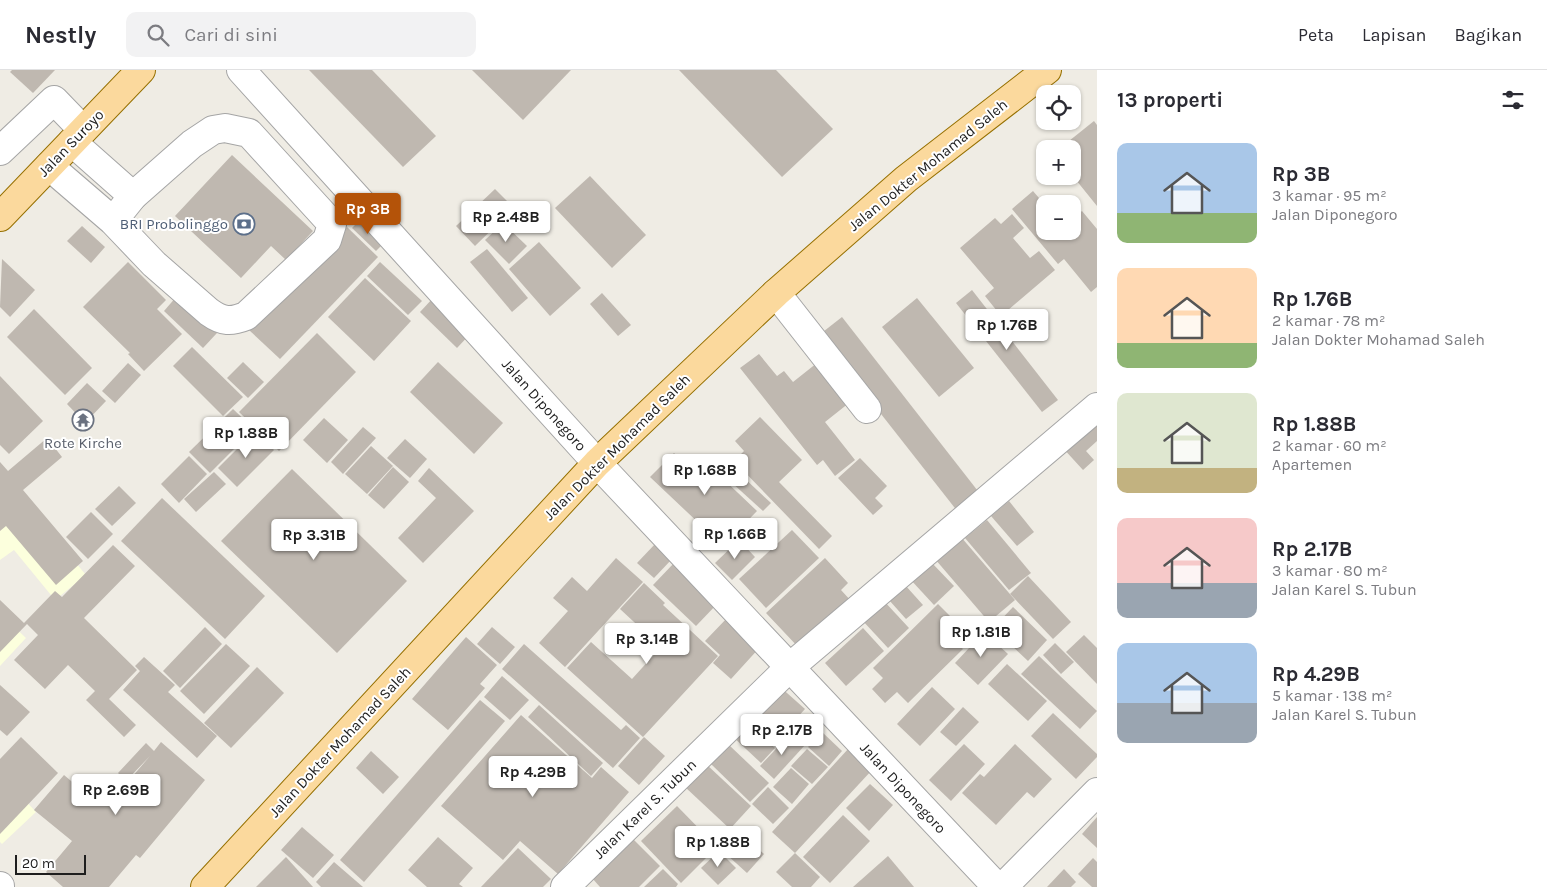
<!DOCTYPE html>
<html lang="id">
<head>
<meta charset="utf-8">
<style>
	:root { --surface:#fff; --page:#f2f2f3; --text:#2b2b33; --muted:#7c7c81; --line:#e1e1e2; --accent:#b45309 }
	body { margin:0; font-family:Karla,sans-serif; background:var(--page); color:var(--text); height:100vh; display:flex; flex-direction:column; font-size:19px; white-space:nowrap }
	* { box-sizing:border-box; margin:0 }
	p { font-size:16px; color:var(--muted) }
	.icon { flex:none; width:28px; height:28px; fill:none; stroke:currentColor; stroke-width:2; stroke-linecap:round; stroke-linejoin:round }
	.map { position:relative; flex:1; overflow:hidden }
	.drawer { display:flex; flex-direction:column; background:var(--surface); width:450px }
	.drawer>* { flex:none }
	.buttons { position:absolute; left:1036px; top:15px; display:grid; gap:10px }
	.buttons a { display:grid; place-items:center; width:45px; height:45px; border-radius:10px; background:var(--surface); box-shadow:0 1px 4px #0004; font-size:25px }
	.scale { position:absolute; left:15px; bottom:12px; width:71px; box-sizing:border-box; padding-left:5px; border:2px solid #1e1e1e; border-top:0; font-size:14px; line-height:18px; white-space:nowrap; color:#1e1e1e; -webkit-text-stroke:4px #fff; paint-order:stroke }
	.price { position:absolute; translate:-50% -42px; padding:0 11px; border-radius:5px; background:#fff; color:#222; font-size:16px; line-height:32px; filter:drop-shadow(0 1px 2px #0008) }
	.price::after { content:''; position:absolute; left:50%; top:30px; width:15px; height:11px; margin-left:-8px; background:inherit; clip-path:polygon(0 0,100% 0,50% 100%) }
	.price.selected { background:var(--accent); color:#fff }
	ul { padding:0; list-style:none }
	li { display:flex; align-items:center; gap:15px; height:125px; padding:0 20px }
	li span { display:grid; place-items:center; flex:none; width:140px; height:100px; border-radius:10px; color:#555 }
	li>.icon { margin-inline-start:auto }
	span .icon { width:60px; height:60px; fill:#fffc; stroke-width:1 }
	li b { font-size:21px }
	h2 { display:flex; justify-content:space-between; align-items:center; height:60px; padding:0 20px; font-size:21px }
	header { display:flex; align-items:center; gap:30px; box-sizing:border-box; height:70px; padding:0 25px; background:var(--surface); border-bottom:1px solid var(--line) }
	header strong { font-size:24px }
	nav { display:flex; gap:28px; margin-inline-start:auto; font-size:18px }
	.search { width:350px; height:45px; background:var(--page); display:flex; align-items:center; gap:12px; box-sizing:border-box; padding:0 18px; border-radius:10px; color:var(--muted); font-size:19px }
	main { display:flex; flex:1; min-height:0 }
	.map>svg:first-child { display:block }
	.education { fill:#fcffdd }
	.building { fill:#bfb8b0 }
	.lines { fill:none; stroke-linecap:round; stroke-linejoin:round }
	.minor-casing { stroke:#a5a5a5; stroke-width:30 }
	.major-casing { stroke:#967001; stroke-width:30 }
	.minor { stroke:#fff; stroke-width:28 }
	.major { stroke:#fbd99d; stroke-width:28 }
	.labels { text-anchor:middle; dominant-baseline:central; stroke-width:4; stroke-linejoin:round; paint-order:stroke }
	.street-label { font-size:15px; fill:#1e1e1e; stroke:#fff }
	.service-label { font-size:15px; fill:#4e5e75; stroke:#fff; text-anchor:end }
	.worship-label { font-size:15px; fill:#5b616d; stroke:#fff }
</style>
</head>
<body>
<header>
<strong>Nestly</strong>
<div class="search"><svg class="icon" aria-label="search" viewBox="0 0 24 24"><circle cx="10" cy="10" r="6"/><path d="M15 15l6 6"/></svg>Cari di sini</div>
<nav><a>Peta</a><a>Lapisan</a><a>Bagikan</a></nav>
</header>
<main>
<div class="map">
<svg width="1097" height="817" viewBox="0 0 1097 817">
	<rect width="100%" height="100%" fill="#efece4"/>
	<g class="education">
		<polygon points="0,402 86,505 55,530 14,480 0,490"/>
		<polygon points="2,545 26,568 0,596 0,548"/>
		<polygon points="0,703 36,742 2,774 0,772"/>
	</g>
	<g class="building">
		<polygon points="12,0 55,0 33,23 10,2"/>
		<polygon points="309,0 372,0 436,66 403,97"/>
		<polygon points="472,0 571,0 523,50"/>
		<polygon points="679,0 776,0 833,59 782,107"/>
		<polygon points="1094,51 1097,55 1097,136 1072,105 1072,79 1059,79"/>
		<polygon points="232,85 313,161 286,190 271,176 241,208 175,146"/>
		<polygon points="590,106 646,165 612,198 555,138"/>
		<polygon points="495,119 514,138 475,176 456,156"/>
		<polygon points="1033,121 1045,135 1045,161 1072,161 1072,149 1082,141 1097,159 1097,217 1091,222 1064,189 1058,194 1012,139"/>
		<polygon points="1012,144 1024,158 1013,168 1030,188 1039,181 1055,200 1001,246 985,226 994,218 960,178 995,148 1001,154"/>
		<polygon points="361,149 385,172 376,181 352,158"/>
		<polygon points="503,153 527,176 509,194 485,170"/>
		<polygon points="82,156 105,177 91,193 67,171"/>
		<polygon points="347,157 378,187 280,289 249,260"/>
		<polygon points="539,172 581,218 550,246 509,199"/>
		<polygon points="487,179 528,228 512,242 470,192"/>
		<polygon points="2,189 35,220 10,247 0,237"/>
		<polygon points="128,192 166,230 157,239 182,264 144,301 128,284 130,283 83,237"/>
		<polygon points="380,192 422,231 408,245 367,206"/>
		<polygon points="365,208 411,251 374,291 328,247"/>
		<polygon points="972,220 1058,330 1042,342 956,233"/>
		<polygon points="602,223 631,255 618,266 590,234"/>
		<polygon points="177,226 217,263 203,278 164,241"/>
		<polygon points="434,227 471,263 457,278 420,242"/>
		<polygon points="917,228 974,298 939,327 882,257"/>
		<polygon points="34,239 92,298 65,325 7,267"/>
		<polygon points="842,247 981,425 958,442 819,265"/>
		<polygon points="317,263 356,302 279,381 239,342"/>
		<polygon points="192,277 243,327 223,346 173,296"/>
		<polygon points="759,284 777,306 784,301 793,312 822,289 854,329 825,352 855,390 835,406 823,390 817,395 740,298"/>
		<polygon points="243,292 264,312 248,328 227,308"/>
		<polygon points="438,292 503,353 474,384 410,322"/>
		<polygon points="128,293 141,305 115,333 102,321"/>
		<polygon points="0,306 43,351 9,384 0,375"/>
		<polygon points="87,313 106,331 85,353 67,334"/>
		<polygon points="233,339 254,359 210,403 189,382"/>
		<polygon points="1097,344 1097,371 1086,381 1094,390 1083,400 1062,377"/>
		<polygon points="760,347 802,390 779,412 832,466 819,479 734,391 744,381 735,371"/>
		<polygon points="324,348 348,370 327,393 303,370"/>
		<polygon points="363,357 376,368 343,404 331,392"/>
		<polygon points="255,361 274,380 237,417 218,398"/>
		<polygon points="47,368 62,387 23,420 83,491 56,515 6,456 0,461 0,392 8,401"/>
		<polygon points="405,369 427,389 410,408 387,388"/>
		<polygon points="371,376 393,396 367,424 345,404"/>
		<polygon points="674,383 686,395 697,384 757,441 723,476 650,407"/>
		<polygon points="189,386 207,404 179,433 161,414"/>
		<polygon points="860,388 887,416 875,428 883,436 873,445 838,408"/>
		<polygon points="728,393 771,433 763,441 720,402"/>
		<polygon points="393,397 409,412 384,439 368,425"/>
		<polygon points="429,398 474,441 423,493 398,468 436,428 418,411"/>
		<polygon points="292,399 407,511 337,583 221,471"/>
		<polygon points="214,402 226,414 196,442 184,429"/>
		<polygon points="119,416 136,433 112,456 95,439"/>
		<polygon points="162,428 265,526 225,569 121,471"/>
		<polygon points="1009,431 1034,462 1017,476 991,446"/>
		<polygon points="91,442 113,464 88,489 66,467"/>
		<polygon points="987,450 1031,503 1009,520 965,468"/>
		<polygon points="792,460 819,488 766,538 739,509"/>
		<polygon points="955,460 1015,530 989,552 929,482"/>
		<polygon points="739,470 755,487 732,510 715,493"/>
		<polygon points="656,473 672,489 654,508 637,493"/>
		<polygon points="113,475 135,496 84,548 137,600 109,629 136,655 124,667 86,630 95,621 68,595 45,619 14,590 38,565 27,554 0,582 0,530 24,553 55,521 62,527"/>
		<polygon points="616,488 643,512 565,597 539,573 568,541 553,528 572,507 587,521"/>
		<polygon points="825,488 848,513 841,520 852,532 800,579 766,543"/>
		<polygon points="930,491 954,516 934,535 910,509"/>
		<polygon points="675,492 718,533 696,556 653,515"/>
		<polygon points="1028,506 1071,552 1053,569 1010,524"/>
		<polygon points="644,513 665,533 663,535 718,586 643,667 567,598 591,572 632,609 661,577 620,539"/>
		<polygon points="905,515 923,535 906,549 889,530"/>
		<polygon points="883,530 909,558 888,578 862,550"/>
		<polygon points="938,534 970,566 960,576 963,579 908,633 897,622 885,633 872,619 883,608 873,598"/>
		<polygon points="1013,537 1047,570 1028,591 993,558"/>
		<polygon points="728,547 761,576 731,609 713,593 720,585 705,571"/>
		<polygon points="205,557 222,574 180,618 163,601"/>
		<polygon points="492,557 515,577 500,594 477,574"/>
		<polygon points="863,558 884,581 846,616 825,593"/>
		<polygon points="984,562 1008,584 978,615 955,593"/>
		<polygon points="1084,565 1097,578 1097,614 1066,582"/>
		<polygon points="466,567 497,595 480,614 485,618 448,660 412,629"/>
		<polygon points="1055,573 1074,592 1061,604 1043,585"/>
		<polygon points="226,574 250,596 204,644 180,621"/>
		<polygon points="524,574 621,660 626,655 640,668 613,698 502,599"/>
		<polygon points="1039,586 1097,641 1080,659 1021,604"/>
		<polygon points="144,587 175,615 168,622 217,666 197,688 123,620 140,601 135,596"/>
		<polygon points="1007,594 1047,631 1028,651 988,614"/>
		<polygon points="257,597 284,623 231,678 204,653"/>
		<polygon points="502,606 529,630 510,650 484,627"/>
		<polygon points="0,615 30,642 7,666 0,660"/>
		<polygon points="778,615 805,639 775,672 748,648"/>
		<polygon points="932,617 955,639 920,676 897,654"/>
		<polygon points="480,630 505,651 364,812 340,790"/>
		<polygon points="539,635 603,693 591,706 528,647"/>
		<polygon points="963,637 979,652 956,676 940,662"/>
		<polygon points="1053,643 1097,684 1097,687 1076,709 1031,666"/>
		<polygon points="521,645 592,708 601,697 629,722 558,804 520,771 503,790 441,736"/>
		<polygon points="745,650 775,678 761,693 731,665"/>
		<polygon points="822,662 842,681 829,696 808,677"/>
		<polygon points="791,663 805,675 774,709 760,696"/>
		<polygon points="21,667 58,703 0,764 0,689"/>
		<polygon points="644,667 665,686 639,715 618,696"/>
		<polygon points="161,672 205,710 140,788 136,785 109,817 63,817 46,802 72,771 34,740 64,705 84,722 99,705 119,722 150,686 126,711 118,703 146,673 154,681"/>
		<polygon points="964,674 985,694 951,731 929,710"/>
		<polygon points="1015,674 1052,709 1034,728 1027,722 996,755 962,723 980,704 984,707"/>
		<polygon points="729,675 769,713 750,732 711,694"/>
		<polygon points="849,678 872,700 795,783 772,762"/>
		<polygon points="807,679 828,697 812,714 791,696"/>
		<polygon points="371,681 399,707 383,724 356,698"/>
		<polygon points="706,694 751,736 730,759 685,717"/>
		<polygon points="791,698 809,714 792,734 773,717"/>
		<polygon points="870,714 893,735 869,761 846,738"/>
		<polygon points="768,717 789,738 773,754 752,734"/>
		<polygon points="677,736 717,777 681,813 641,771"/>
		<polygon points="843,745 870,771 830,813 803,787"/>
		<polygon points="1097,747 1097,778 1082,764"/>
		<polygon points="302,757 334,785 313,808 281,780"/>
		<polygon points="743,765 764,784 747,803 726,784"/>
		<polygon points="438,767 473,798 459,814 463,817 427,817 408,800"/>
		<polygon points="632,768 660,796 639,817 600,817 592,808"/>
		<polygon points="518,778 551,809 543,817 481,817"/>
		<polygon points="719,781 736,798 718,815 701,798"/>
		<polygon points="795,783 820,807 811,817 792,817 776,802"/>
		<polygon points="888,786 914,817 853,817"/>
		<polygon points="286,787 313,817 256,817"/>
		<polygon points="1093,788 1097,792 1097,817 1092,817 1078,804"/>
		<polygon points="334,792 363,817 321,817 316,812"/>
		<polygon points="663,799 678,814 676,817 644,817"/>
		<polygon points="1064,799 1076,812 1071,817 1047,817"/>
	</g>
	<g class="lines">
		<g class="minor-casing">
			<g id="minor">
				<polyline points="241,0 597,393 997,817"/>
				<polyline points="72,72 133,126"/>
				<polyline points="0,81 54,30 83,60"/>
				<path d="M49,96L113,151L154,194L209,242C223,252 231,252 246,246L327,170L332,154L249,63L225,58L213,60L192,74L133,126L113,151"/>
				<polyline points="776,223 867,339"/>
				<polyline points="0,816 0,817"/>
				<polyline points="565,817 790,597 1097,337"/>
				<polyline points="1003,817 1097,722"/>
			</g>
		</g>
		<g class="major-casing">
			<g id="major">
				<polyline points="0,147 141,0"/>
				<polyline points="205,817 597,393 776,223 906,109 1047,0"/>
			</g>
		</g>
		<use href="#minor" class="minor"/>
		<use href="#major" class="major"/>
	</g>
	<defs>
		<g id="bank-ring" transform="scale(1.125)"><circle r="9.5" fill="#fff" stroke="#5c6f8a" stroke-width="1.5"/><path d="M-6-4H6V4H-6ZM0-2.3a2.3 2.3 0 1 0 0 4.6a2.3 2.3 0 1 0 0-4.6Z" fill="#5c6f8a"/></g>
		<g id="temple-ring" transform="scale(1.125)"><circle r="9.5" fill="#fff" stroke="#6b7280" stroke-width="1.5"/><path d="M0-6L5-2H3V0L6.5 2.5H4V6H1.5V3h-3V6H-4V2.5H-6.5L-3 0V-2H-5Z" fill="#6b7280"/></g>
	</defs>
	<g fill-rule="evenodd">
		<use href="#bank-ring" x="244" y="154"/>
		<use href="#temple-ring" x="83" y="350"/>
	</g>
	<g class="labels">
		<g class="street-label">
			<text transform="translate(71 73) rotate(-46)">Jalan Suroyo</text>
			<text transform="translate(928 95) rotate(-39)">Jalan Dokter Mohamad Saleh</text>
			<text transform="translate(544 335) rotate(48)">Jalan Diponegoro</text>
			<text transform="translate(617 377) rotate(-45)">Jalan Dokter Mohamad Saleh</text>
			<text transform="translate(340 672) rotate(-47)">Jalan Dokter Mohamad Saleh</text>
			<text transform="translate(903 718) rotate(47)">Jalan Diponegoro</text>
			<text transform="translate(645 739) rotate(-44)">Jalan Karel S. Tubun</text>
		</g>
		<g class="service-label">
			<text x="228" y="154">BRI Probolinggo</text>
		</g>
		<g class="worship-label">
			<text x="83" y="373">Rote Kirche</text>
		</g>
	</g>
</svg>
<div class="buttons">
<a><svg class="icon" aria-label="locate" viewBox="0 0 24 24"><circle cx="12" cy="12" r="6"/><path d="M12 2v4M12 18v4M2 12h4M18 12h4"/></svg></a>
<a>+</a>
<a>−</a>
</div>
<div class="scale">20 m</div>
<b class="price selected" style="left:368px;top:165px">Rp 3B</b>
<b class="price" style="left:506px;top:173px">Rp 2.48B</b>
<b class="price" style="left:1007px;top:281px">Rp 1.76B</b>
<b class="price" style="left:246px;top:389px">Rp 1.88B</b>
<b class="price" style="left:705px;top:426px">Rp 1.68B</b>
<b class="price" style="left:735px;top:490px">Rp 1.66B</b>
<b class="price" style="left:314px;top:491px">Rp 3.31B</b>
<b class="price" style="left:981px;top:588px">Rp 1.81B</b>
<b class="price" style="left:647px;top:595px">Rp 3.14B</b>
<b class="price" style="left:782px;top:686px">Rp 2.17B</b>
<b class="price" style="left:533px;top:728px">Rp 4.29B</b>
<b class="price" style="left:116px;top:746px">Rp 2.69B</b>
<b class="price" style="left:718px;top:798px">Rp 1.88B</b>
</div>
<section class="drawer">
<h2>13 properti<svg class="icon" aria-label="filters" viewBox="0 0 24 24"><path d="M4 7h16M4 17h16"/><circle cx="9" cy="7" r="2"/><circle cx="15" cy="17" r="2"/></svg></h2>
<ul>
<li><span style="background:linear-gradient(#a9c7e8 70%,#8fb573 0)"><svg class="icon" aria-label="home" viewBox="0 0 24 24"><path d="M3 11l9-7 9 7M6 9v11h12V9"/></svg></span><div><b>Rp 3B</b><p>3 kamar · 95 m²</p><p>Jalan Diponegoro</p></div></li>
<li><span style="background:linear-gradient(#ffd9b3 75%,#8fb573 0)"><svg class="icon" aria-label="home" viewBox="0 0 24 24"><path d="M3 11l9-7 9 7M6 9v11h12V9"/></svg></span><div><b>Rp 1.76B</b><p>2 kamar · 78 m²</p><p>Jalan Dokter Mohamad Saleh</p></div></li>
<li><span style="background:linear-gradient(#dfe7d0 75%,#c2b280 0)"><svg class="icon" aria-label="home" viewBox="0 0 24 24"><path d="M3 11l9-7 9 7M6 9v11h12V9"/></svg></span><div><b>Rp 1.88B</b><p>2 kamar · 60 m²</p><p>Apartemen</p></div></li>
<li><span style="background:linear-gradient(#f6c9c9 65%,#9aa5b1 0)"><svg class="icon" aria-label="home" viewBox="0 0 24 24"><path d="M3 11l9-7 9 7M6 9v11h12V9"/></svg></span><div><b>Rp 2.17B</b><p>3 kamar · 80 m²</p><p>Jalan Karel S. Tubun</p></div></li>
<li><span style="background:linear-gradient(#a9c7e8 60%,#9aa5b1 0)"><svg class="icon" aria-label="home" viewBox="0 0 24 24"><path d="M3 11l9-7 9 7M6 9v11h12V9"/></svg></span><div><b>Rp 4.29B</b><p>5 kamar · 138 m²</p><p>Jalan Karel S. Tubun</p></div></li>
</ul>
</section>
</main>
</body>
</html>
